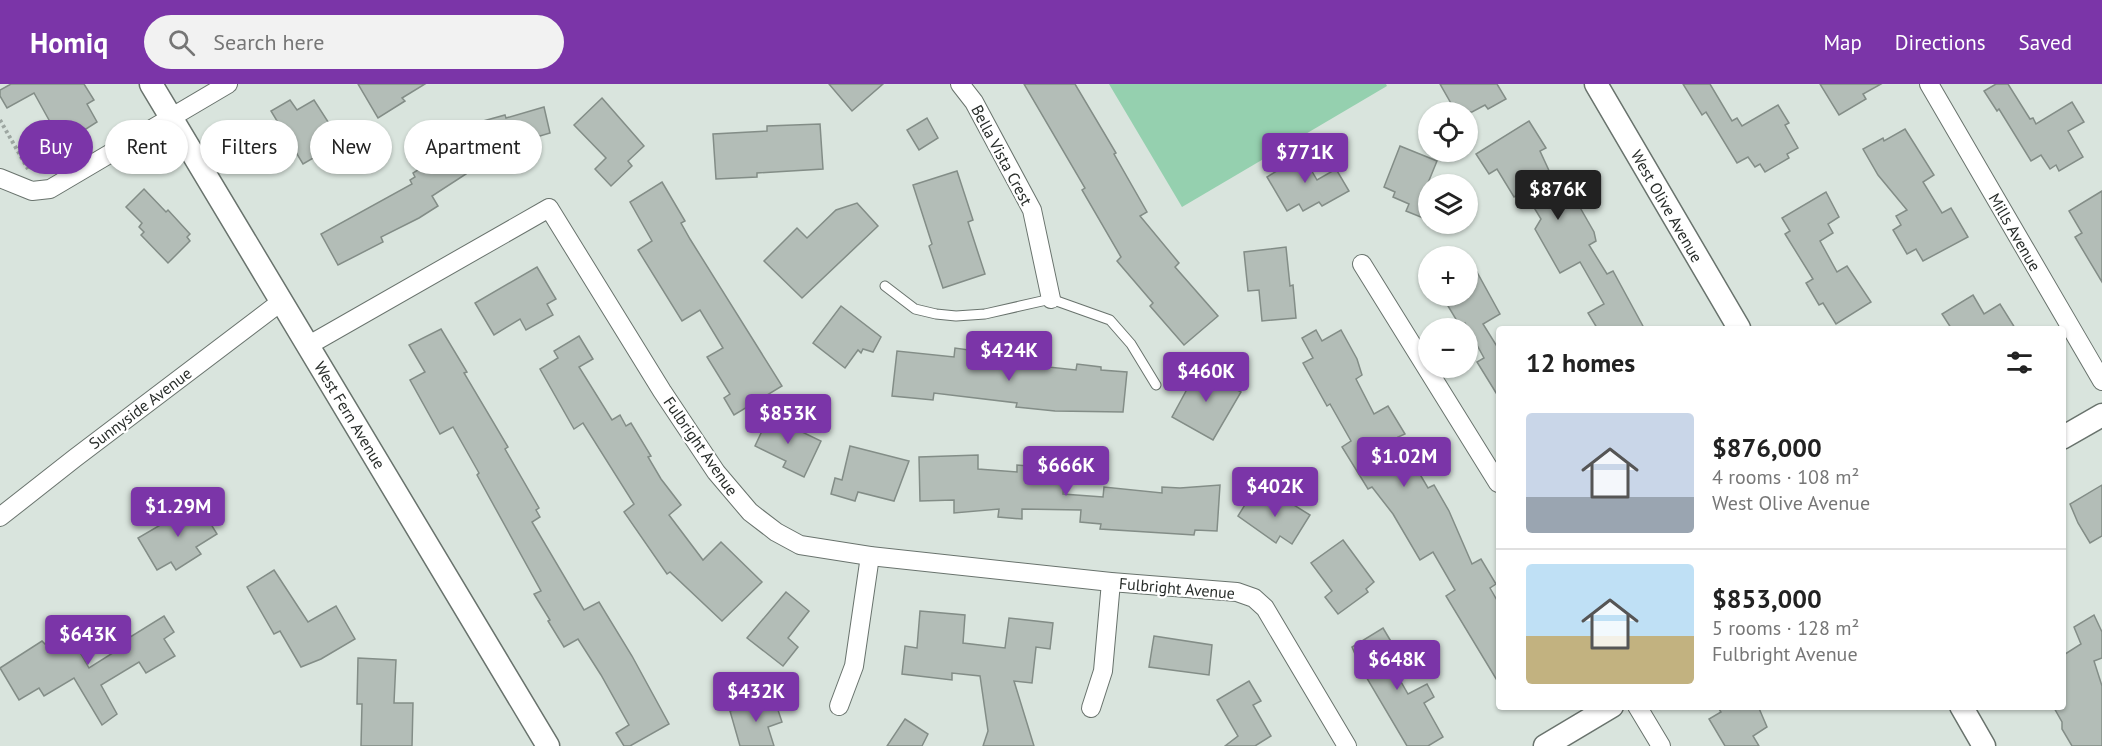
<!DOCTYPE html>
<html lang="en">
<head>
<meta charset="utf-8">
<style>
	:root { --surface:#fff; --page:#f2f2f2; --text:#222; --muted:#767676; --line:#e0e0e0; --accent:#7b35a8 }
	body { margin:0; font-family:"PT Sans",sans-serif; background:var(--page); color:var(--text); height:100vh; display:flex; flex-direction:column; font-size:22px; white-space:nowrap }
	* { box-sizing:border-box; margin:0 }
	p { font-size:20px; color:var(--muted) }
	.icon { flex:none; width:33px; height:33px; fill:none; stroke:currentColor; stroke-width:2; stroke-linecap:round; stroke-linejoin:round }
	.map { position:relative; flex:1; overflow:hidden }
	.side { position:absolute; left:1496px; top:242px; width:570px; height:384px; display:flex; flex-direction:column; background:var(--surface); border-radius:6px; box-shadow:0 2px 4px #0004 }
	.side>* { flex:none }
	.banner { position:absolute; left:18px; top:36px; width:570px; height:54px; display:flex; gap:12px }
	.buttons { position:absolute; left:1418px; top:18px; display:grid; gap:12px }
	.buttons a { display:grid; place-items:center; width:60px; height:60px; border-radius:50%; background:var(--surface); box-shadow:0 2px 4px #0004; font-size:30px }
	.price { position:absolute; translate:-50% -51px; padding:0 14px; border-radius:6px; background:var(--accent); color:#fff; font-size:20px; line-height:39px; filter:drop-shadow(0 2px 3px #0008) }
	.price::after { content:''; position:absolute; left:50%; top:36px; width:18px; height:14px; margin-left:-9px; background:inherit; clip-path:polygon(0 0,100% 0,50% 100%) }
	.price.current { background:#222; color:#fff }
	ul { padding:0; list-style:none }
	li { display:flex; align-items:center; gap:18px; height:150px; padding:0 30px }
	li+li { border-top:2px solid var(--line) }
	li span { display:grid; place-items:center; flex:none; width:168px; height:120px; border-radius:6px; color:#555 }
	li>.icon { margin-inline-start:auto }
	span .icon { width:72px; height:72px; fill:#fffc; stroke-width:1 }
	li b { font-size:26px }
	h2 { display:flex; justify-content:space-between; align-items:center; height:72px; padding:0 30px; font-size:26px }
	.pill { padding:0 21px; border-radius:27px; background:var(--surface); box-shadow:0 2px 4px #0004; font-size:21px; line-height:54px }
	.pill.current { background:var(--accent); color:#fff }
	header { display:flex; align-items:center; gap:36px; box-sizing:border-box; height:84px; padding:0 30px; background:var(--accent); color:#fff }
	header strong { font-size:28px }
	nav { display:flex; gap:33px; margin-inline-start:auto; font-size:21px }
	.search { width:420px; height:54px; background:var(--page); display:flex; align-items:center; gap:15px; box-sizing:border-box; padding:0 21px; border-radius:33px; color:var(--muted); font-size:22px }
	.map>svg:first-child { display:block }
	.green { fill:#95d0af }
	.building { fill:#b3bdb7; stroke:#838d87; stroke-width:1.5 }
	.lines { fill:none; stroke-linecap:round; stroke-linejoin:round }
	.service-casing { stroke:#69736d; stroke-width:11 }
	.minor-casing { stroke:#69736d; stroke-width:20 }
	.tertiary-casing { stroke:#69736d; stroke-width:25 }
	.path { stroke:#9da6a1; stroke-width:4; stroke-dasharray:3 3; stroke-linecap:butt }
	.service { stroke:#fff; stroke-width:9 }
	.minor { stroke:#fff; stroke-width:18 }
	.tertiary { stroke:#fff; stroke-width:22 }
	.labels { text-anchor:middle; dominant-baseline:central; stroke-width:4.5; stroke-linejoin:round; paint-order:stroke }
	.street-label { font-size:16px; fill:#282d2a; stroke:#fff }
</style>
</head>
<body>
<header>
<strong>Homiq</strong>
<div class="search"><svg class="icon" aria-label="search" viewBox="0 0 24 24"><circle cx="10" cy="10" r="6"/><path d="M15 15l6 6"/></svg>Search here</div>
<nav><a>Map</a><a>Directions</a><a>Saved</a></nav>
</header>
<div class="map">
<svg width="2102" height="662" viewBox="0 0 2102 662">
	<rect width="100%" height="100%" fill="#d9e4dd"/>
	<polygon class="green" points="1109,0 1386,0 1387,2 1182,123"/>
	<g class="building">
		<polygon points="11,0 84,0 94,16 87,20 97,38 72,54 69,48 59,54 34,9 7,24 0,12 0,6"/>
		<polygon points="358,0 425,0 402,14 405,17 378,34"/>
		<polygon points="829,0 883,0 852,27"/>
		<polygon points="1024,0 1075,0 1116,69 1114,70 1147,128 1140,132 1179,179 1175,183 1218,232 1184,261 1150,222 1153,219 1117,177 1121,173 1082,106 1085,104"/>
		<polygon points="1440,0 1497,0 1506,15 1488,25 1485,21 1472,28 1456,28"/>
		<polygon points="1683,0 1710,0 1732,37 1737,34 1742,42 1778,21 1789,39 1785,41 1798,64 1787,70 1789,74 1765,88 1760,80 1755,83 1748,73 1737,79 1706,28 1702,31"/>
		<polygon points="1820,0 1881,0 1863,10 1866,15 1839,31"/>
		<polygon points="1996,0 2008,0 2030,35 2033,34 2036,40 2072,18 2084,38 2068,47 2083,73 2059,87 2056,81 2050,85 2041,71 2031,77 1999,25 1997,27 1984,7"/>
		<polygon points="602,14 644,62 628,77 632,82 611,102 595,85 606,74 574,41"/>
		<polygon points="290,16 297,26 314,16 341,58 303,80 271,27"/>
		<polygon points="544,23 550,49 513,60 516,70 485,79 475,46 485,44 483,37 505,31 506,34"/>
		<polygon points="927,34 938,54 919,66 907,46"/>
		<polygon points="1529,37 1546,64 1540,67 1564,119 1574,113 1594,148 1596,157 1589,161 1607,190 1613,187 1644,244 1597,244 1588,229 1604,220 1580,178 1560,189 1535,145 1541,135 1524,107 1514,113 1497,85 1489,90 1476,70"/>
		<polygon points="820,40 823,85 757,89 757,93 716,95 713,50 767,47 767,42"/>
		<polygon points="1905,45 1934,91 1923,98 1942,129 1951,124 1968,153 1923,177 1916,165 1907,170 1893,146 1901,141 1896,132 1907,126 1878,91 1863,65 1883,54 1884,57"/>
		<polygon points="1400,62 1437,77 1428,99 1428,136 1406,127 1409,120 1393,113 1395,108 1384,103"/>
		<polygon points="1298,63 1317,96 1336,85 1349,107 1322,122 1319,118 1303,127 1299,120 1287,127 1267,93 1285,82 1280,74"/>
		<polygon points="450,65 466,90 432,112 438,122 419,134 381,153 383,158 338,181 321,150 412,100 410,96 415,93 413,89"/>
		<polygon points="957,87 973,136 968,138 985,190 943,204 929,162 932,160 913,101"/>
		<polygon points="662,98 685,137 681,139 690,155 782,302 734,331 724,314 730,310 707,273 723,264 700,226 682,237 638,166 652,157 630,118"/>
		<polygon points="144,105 166,128 168,126 190,150 187,153 190,157 168,179 141,151 144,148 139,143 142,139 126,123"/>
		<polygon points="2102,107 2102,198 2075,153 2082,149 2069,127"/>
		<polygon points="1826,108 1839,133 1828,140 1833,149 1820,157 1837,188 1847,182 1871,218 1836,240 1823,219 1819,221 1806,199 1813,195 1785,150 1790,147 1782,134"/>
		<polygon points="857,119 878,142 802,214 764,177 797,144 807,154 836,126"/>
		<polygon points="1286,163 1290,202 1293,201 1296,234 1262,237 1259,206 1248,207 1244,168"/>
		<polygon points="1467,170 1500,230 1483,240 1498,264 1498,312 1477,278 1484,274 1465,239 1460,242 1442,212 1467,212"/>
		<polygon points="537,183 556,215 547,220 553,231 526,246 520,235 494,251 475,219"/>
		<polygon points="1973,211 1984,230 2000,220 2015,244 1951,244 1942,230"/>
		<polygon points="841,222 881,253 873,268 863,265 861,269 858,266 845,284 813,259"/>
		<polygon points="441,245 467,288 464,289 508,363 505,365 539,424 536,426 540,433 532,438 584,526 599,518 632,572 669,640 630,662 624,662 616,649 629,641 601,591 578,555 564,563 548,537 550,536 534,510 541,507 477,391 479,389 453,343 440,350 410,296 425,288 409,261"/>
		<polygon points="1316,246 1322,257 1341,246 1357,275 1362,291 1356,295 1374,330 1388,322 1405,350 1398,353 1428,404 1434,401 1449,427 1472,480 1481,475 1496,500 1490,504 1498,518 1498,598 1446,512 1455,506 1433,468 1420,476 1393,430 1372,403 1368,405 1342,363 1351,357 1330,320 1327,322 1303,279 1313,274 1302,254"/>
		<polygon points="579,252 593,275 579,283 612,336 620,331 626,342 631,339 651,372 648,373 661,395 681,421 669,431 703,476 721,458 762,498 722,537 670,488 667,490 624,428 634,420 583,339 574,345 540,285 558,274 554,267"/>
		<polygon points="977,262 1004,266 1003,278 1076,286 1077,280 1101,283 1101,286 1127,288 1123,328 1055,327 1016,323 1017,319 934,309 933,316 892,312 897,267 954,273 955,264 976,267"/>
		<polygon points="1195,283 1241,308 1213,356 1172,333 1186,307 1183,305"/>
		<polygon points="769,332 821,357 804,393 783,383 786,377 755,362"/>
		<polygon points="850,362 909,377 894,417 858,408 855,417 831,410 835,394 842,396"/>
		<polygon points="978,371 978,385 1017,388 1017,381 1065,385 1063,410 1103,413 1104,403 1162,409 1162,403 1180,404 1220,401 1217,447 1195,446 1194,451 1100,445 1101,440 1080,438 1081,426 1022,425 1022,435 998,433 999,425 954,429 954,416 920,417 919,373"/>
		<polygon points="2102,401 2102,452 2090,459 2078,439 2070,420"/>
		<polygon points="1276,410 1310,431 1292,460 1280,452 1276,459 1238,432 1251,411 1269,421"/>
		<polygon points="198,419 217,450 196,463 201,470 176,486 171,478 157,486 138,454"/>
		<polygon points="1343,456 1374,498 1366,505 1368,508 1338,530 1325,513 1332,507 1311,479"/>
		<polygon points="274,486 308,538 336,522 355,555 321,575 301,583 280,547 274,550 247,503"/>
		<polygon points="786,508 809,527 788,554 798,563 783,582 747,554"/>
		<polygon points="920,527 965,531 963,559 1005,564 1009,534 1053,539 1050,565 1036,563 1032,599 1014,597 1034,662 983,662 988,647 980,592 952,589 952,596 902,590 905,562 917,564"/>
		<polygon points="2094,531 2102,548 2102,574 2094,577 2102,602 2102,662 2072,662 2062,645 2062,638 2053,622 2062,622 2062,572 2081,560 2074,543"/>
		<polygon points="164,532 174,548 164,555 175,572 146,589 139,578 101,601 117,630 102,641 74,594 44,612 39,604 19,616 0,584 42,557 45,560 50,557 54,564 68,556 74,565 77,563 89,584 116,567 114,563"/>
		<polygon points="1383,544 1402,576 1392,582 1408,610 1427,600 1434,613 1424,619 1443,653 1428,662 1407,662 1362,586 1352,563"/>
		<polygon points="1154,552 1212,561 1209,591 1149,583"/>
		<polygon points="358,574 396,576 394,619 413,619 412,662 361,662 362,620 357,620"/>
		<polygon points="1249,597 1261,617 1253,621 1271,652 1255,662 1225,662 1238,652 1217,616"/>
		<polygon points="774,614 782,638 768,643 774,662 740,662 730,627"/>
		<polygon points="1717,622 1758,622 1767,643 1753,652 1759,662 1725,662 1709,635 1721,628"/>
		<polygon points="905,635 928,650 922,662 887,662"/>
	</g>
	<g class="lines">
		<g class="service-casing">
			<polyline id="service" points="885,202 915,225 936,230 956,232 985,230 1051,215 1110,236 1131,260 1156,301"/>
		</g>
		<g class="minor-casing">
			<g id="minor">
				<polyline points="960,0 974,18 1032,126 1051,215"/>
				<polyline points="1929,0 2102,297"/>
				<polyline points="0,94 32,107 50,105 228,0"/>
				<polyline points="1362,180 1498,399"/>
				<polyline points="309,261 549,124 662,307 716,388 750,428 776,448 800,461 870,472 1111,498 1237,508 1254,514 1265,524 1347,662"/>
				<polyline points="0,433 75,374 282,217"/>
				<polyline points="839,622 854,582 870,472"/>
				<polyline points="1637,622 1661,662"/>
				<polyline points="1091,624 1103,587 1111,498"/>
			</g>
		</g>
		<g class="tertiary-casing">
			<g id="tertiary">
				<polyline points="151,0 548,662"/>
				<polyline points="1596,0 1739,244"/>
				<polyline points="2062,354 2102,331"/>
				<polyline points="1961,622 1984,662"/>
				<polyline points="1545,662 1612,622"/>
			</g>
		</g>
		<polyline class="path" points="0,36 28,85"/>
		<use href="#service" class="service"/>
		<use href="#minor" class="minor"/>
		<use href="#tertiary" class="tertiary"/>
	</g>
	<g class="labels">
		<g class="street-label">
			<text transform="translate(1002 71) rotate(62)">Bella Vista Crest</text>
			<text transform="translate(1667 122) rotate(60)">West Olive Avenue</text>
			<text transform="translate(2015 148) rotate(60)">Mills Avenue</text>
			<text transform="translate(140 324) rotate(-37)">Sunnyside Avenue</text>
			<text transform="translate(350 331) rotate(59)">West Fern Avenue</text>
			<text transform="translate(701 362) rotate(55)">Fulbright Avenue</text>
			<text transform="translate(1177 504) rotate(5)">Fulbright Avenue</text>
		</g>
	</g>
</svg>
<div class="buttons">
<a><svg class="icon" aria-label="locate" viewBox="0 0 24 24"><circle cx="12" cy="12" r="6"/><path d="M12 2v4M12 18v4M2 12h4M18 12h4"/></svg></a>
<a><svg class="icon" aria-label="layers" viewBox="0 0 24 24"><path d="M12 4l9 5-9 5-9-5zM3 14l9 5 9-5"/></svg></a>
<a>+</a>
<a>−</a>
</div>
<b class="price" style="left:1305px;top:100px">$771K</b>
<b class="price current" style="left:1558px;top:137px">$876K</b>
<b class="price" style="left:1009px;top:298px">$424K</b>
<b class="price" style="left:1206px;top:319px">$460K</b>
<b class="price" style="left:788px;top:361px">$853K</b>
<b class="price" style="left:1404px;top:404px">$1.02M</b>
<b class="price" style="left:1066px;top:413px">$666K</b>
<b class="price" style="left:1275px;top:434px">$402K</b>
<b class="price" style="left:178px;top:454px">$1.29M</b>
<b class="price" style="left:88px;top:582px">$643K</b>
<b class="price" style="left:1397px;top:607px">$648K</b>
<b class="price" style="left:756px;top:639px">$432K</b>
<div class="banner">
<a class="pill current">Buy</a>
<a class="pill">Rent</a>
<a class="pill">Filters</a>
<a class="pill">New</a>
<a class="pill">Apartment</a>
</div>
<section class="side">
<h2>12 homes<svg class="icon" aria-label="filters" viewBox="0 0 24 24"><path d="M4 7h16M4 17h16"/><circle cx="9" cy="7" r="2"/><circle cx="15" cy="17" r="2"/></svg></h2>
<ul>
<li><span style="background:linear-gradient(#c9d6e8 70%,#9aa5b1 0)"><svg class="icon" aria-label="home" viewBox="0 0 24 24"><path d="M3 11l9-7 9 7M6 9v11h12V9"/></svg></span><div><b>$876,000</b><p>4 rooms · 108 m²</p><p>West Olive Avenue</p></div></li>
<li><span style="background:linear-gradient(#bfe0f5 60%,#c2b280 0)"><svg class="icon" aria-label="home" viewBox="0 0 24 24"><path d="M3 11l9-7 9 7M6 9v11h12V9"/></svg></span><div><b>$853,000</b><p>5 rooms · 128 m²</p><p>Fulbright Avenue</p></div></li>
</ul>
</section>
</div>
</body>
</html>
